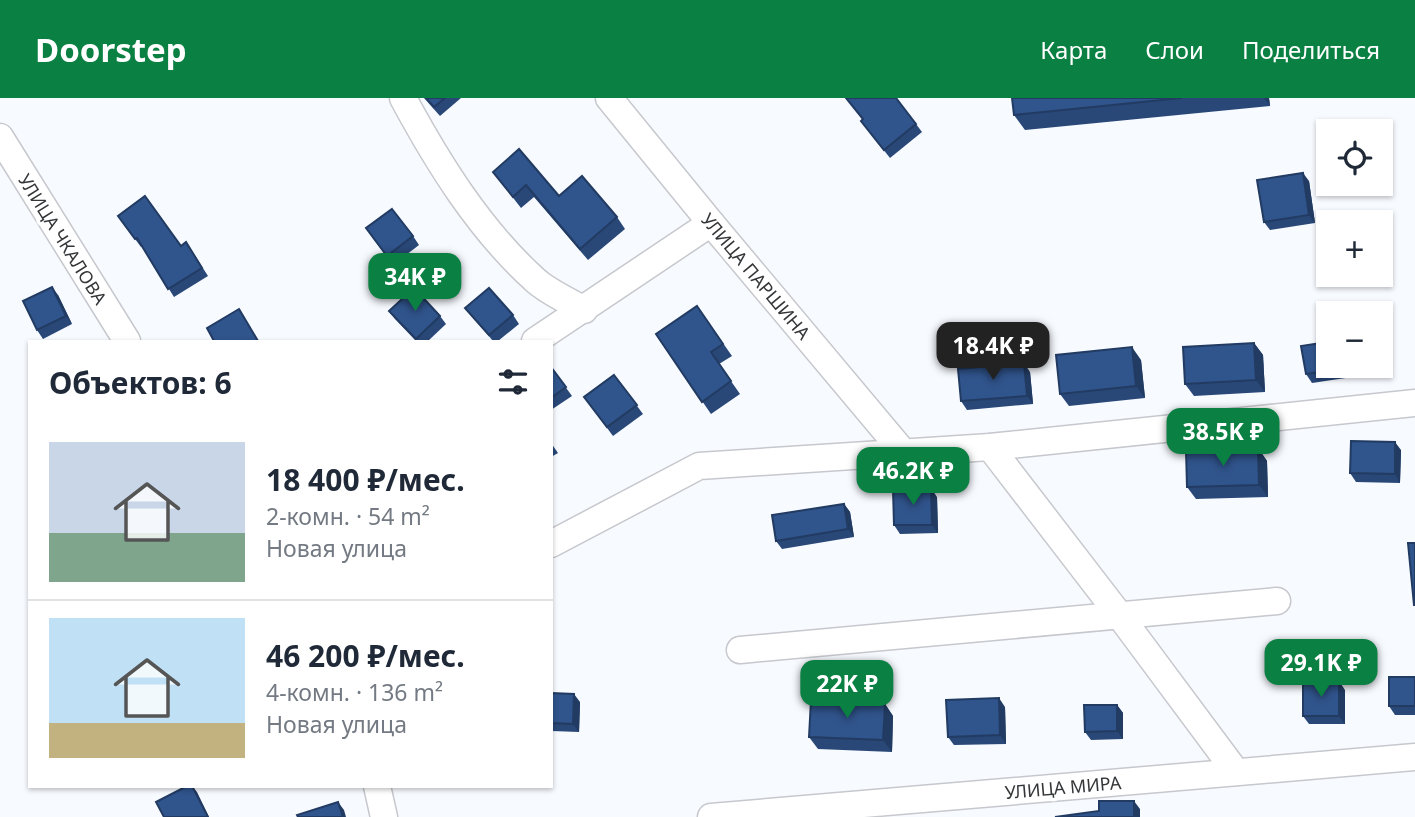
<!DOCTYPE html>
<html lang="ru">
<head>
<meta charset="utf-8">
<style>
	:root { --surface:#fff; --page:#f2f2f3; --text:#1f2937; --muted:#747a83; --line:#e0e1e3; --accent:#0b8043 }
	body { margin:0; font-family:"Noto Sans",sans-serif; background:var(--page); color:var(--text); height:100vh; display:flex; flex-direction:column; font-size:26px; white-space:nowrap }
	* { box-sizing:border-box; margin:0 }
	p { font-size:23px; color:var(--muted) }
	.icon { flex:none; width:38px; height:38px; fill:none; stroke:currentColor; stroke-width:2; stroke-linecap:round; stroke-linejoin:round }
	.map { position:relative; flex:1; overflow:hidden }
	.sheet { position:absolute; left:28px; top:242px; width:525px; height:448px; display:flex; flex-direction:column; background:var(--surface); border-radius:0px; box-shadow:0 2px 5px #0004 }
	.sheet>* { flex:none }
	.fabs { position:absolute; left:1316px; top:21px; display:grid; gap:14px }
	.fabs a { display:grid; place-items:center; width:77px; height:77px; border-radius:0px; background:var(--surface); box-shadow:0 2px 5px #0004; font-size:35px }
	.price { position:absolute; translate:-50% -60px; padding:0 16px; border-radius:14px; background:var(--accent); color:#fff; font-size:23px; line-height:46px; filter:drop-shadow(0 2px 4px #0008) }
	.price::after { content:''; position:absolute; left:50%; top:42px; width:21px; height:16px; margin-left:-10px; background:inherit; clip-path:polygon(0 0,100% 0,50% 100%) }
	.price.active { background:#222; color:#fff }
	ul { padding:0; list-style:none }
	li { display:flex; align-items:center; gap:21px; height:175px; padding:0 21px }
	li+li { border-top:2px solid var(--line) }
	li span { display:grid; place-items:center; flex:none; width:196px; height:140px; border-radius:0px; color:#555 }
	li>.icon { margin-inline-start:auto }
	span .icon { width:84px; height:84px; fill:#fffc; stroke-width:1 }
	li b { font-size:30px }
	h2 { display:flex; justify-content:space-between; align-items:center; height:84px; padding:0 21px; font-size:30px }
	header { display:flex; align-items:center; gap:42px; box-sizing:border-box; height:98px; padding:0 35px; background:var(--accent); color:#fff }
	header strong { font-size:33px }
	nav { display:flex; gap:38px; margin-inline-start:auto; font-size:24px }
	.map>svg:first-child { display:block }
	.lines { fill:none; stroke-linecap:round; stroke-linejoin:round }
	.minor-casing { stroke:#c6c8cd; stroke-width:29 }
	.minor { stroke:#fff; stroke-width:26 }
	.wall { fill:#294878 }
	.shaded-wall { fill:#223b62 }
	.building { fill:#30548c; stroke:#223b62; stroke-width:2 }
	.labels { text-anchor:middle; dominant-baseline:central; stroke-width:7; stroke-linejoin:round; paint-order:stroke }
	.street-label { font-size:18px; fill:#353638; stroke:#fff }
</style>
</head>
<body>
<header>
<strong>Doorstep</strong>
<nav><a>Карта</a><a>Слои</a><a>Поделиться</a></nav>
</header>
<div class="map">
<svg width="1415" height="719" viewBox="0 0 1415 719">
	<rect width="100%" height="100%" fill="#f7faff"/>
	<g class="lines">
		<g class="minor-casing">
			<g id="minor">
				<path d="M403,0C438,65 479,131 534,181C546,193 569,203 584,212"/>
				<polyline points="609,0 711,125 904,355"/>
				<polyline points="0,39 127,243"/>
				<polyline points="535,243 711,125"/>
				<polyline points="990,349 1120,518 1236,674"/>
				<polyline points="551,446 699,368 990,349 1415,305"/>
				<polyline points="740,552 1277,503"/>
				<polyline points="377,688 384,719"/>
				<polyline points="711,719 1415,659"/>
			</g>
		</g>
		<use href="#minor" class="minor"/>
	</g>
	<g class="wall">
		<polygon points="424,0 461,0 440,18"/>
		<polygon points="1012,0 1269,0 1270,8 1025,32 1014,17"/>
		<polygon points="862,22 916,26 922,34 890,60 867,31 861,23"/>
		<polygon points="493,74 617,119 625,131 588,162 534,99 521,110"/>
		<polygon points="1309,83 1315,125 1270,132 1264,124"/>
		<polygon points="118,118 192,153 208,178 174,199 142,148 141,149"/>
		<polygon points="413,138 419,147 393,167 372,139"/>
		<polygon points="58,197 72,226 43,241 37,232"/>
		<polygon points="697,208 732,258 719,266 740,296 711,316 656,236"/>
		<polygon points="465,210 513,217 519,226 498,243 493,243"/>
		<polygon points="389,213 440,218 446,226 428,243 416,243 395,221"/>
		<polygon points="1254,245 1263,257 1265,294 1194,298 1185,286"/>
		<polygon points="1141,262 1145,300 1069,308 1060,296"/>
		<polygon points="1328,268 1378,268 1379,275 1312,285 1306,276"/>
		<polygon points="551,269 572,298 551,312"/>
		<polygon points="1030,274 1033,306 967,312 961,303"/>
		<polygon points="614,277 643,316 613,338 584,299"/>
		<polygon points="551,345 558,355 551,359"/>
		<polygon points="1258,350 1267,363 1268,399 1196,401 1187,389"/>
		<polygon points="1401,352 1400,385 1356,384 1350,375"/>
		<polygon points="937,399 938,435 900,436 894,427"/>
		<polygon points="844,406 850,414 854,439 782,451 776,443"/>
		<polygon points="1415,579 1415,617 1395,617 1389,608"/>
		<polygon points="1345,592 1345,626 1309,626 1303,618"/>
		<polygon points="551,595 580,604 579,634 552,633"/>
		<polygon points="885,606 893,618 892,654 818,651 809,639"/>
		<polygon points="1117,607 1123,615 1123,641 1091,642 1085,634"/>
		<polygon points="1005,609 1006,646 954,647 948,639"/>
	</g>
	<g class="shaded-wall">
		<polygon points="1264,0 1269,0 1270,8"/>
		<polygon points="1303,75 1309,83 1315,125 1309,117"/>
		<polygon points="52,189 58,197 72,226 66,218"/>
		<polygon points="1254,245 1263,257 1265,294 1256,282"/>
		<polygon points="1132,249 1141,262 1145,300 1136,288"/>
		<polygon points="1024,265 1030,274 1033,306 1027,298"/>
		<polygon points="1395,344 1401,352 1400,385 1395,376"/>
		<polygon points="1258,350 1267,363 1268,399 1259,387"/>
		<polygon points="931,390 937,399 938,435 932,427"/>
		<polygon points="844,406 850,414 854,439 848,431"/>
		<polygon points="1339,583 1345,592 1345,626 1339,618"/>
		<polygon points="574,596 580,604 579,634 573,626"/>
		<polygon points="999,600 1005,609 1006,646 1000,637"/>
		<polygon points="885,606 893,618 892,654 883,642"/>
		<polygon points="1117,607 1123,615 1123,641 1117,633"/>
		<polygon points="192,688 197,694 209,719 208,719"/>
		<polygon points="1134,703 1140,711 1140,719 1134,719"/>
		<polygon points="338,704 344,712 346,719 343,719"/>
	</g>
	<g class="building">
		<polygon points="426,0 445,0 434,9"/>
		<polygon points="846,0 896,0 916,26 884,52 861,23 863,21"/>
		<polygon points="1012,0 1182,0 1014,17"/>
		<polygon points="519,51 559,98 582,78 617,119 580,151 526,87 513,99 493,74"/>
		<polygon points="1303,75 1309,117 1264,124 1257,82"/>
		<polygon points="145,98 181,148 186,144 202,170 168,191 137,140 135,141 118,118"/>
		<polygon points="392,111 413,138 387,158 366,130"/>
		<polygon points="52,189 66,218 37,232 23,203"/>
		<polygon points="414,190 440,218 416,241 389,213"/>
		<polygon points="489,190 513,217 489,237 465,210"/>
		<polygon points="697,208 723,246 711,254 731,283 702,304 656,236"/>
		<polygon points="239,211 258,243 214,243 207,230"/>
		<polygon points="1328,244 1328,268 1364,268 1306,276 1301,248"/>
		<polygon points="1254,245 1256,282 1185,286 1183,249"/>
		<polygon points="1132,249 1136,288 1060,296 1056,257"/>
		<polygon points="1024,265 1027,298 961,303 958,271"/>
		<polygon points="551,269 566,289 551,300"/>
		<polygon points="614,277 637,307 607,329 584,299"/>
		<polygon points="1351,343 1395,344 1395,376 1350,375"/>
		<polygon points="1258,350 1259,387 1187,389 1186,352"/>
		<polygon points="931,390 932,427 894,427 893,391"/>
		<polygon points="844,406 848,431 776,443 772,417"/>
		<polygon points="1408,445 1415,445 1415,507 1414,507"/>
		<rect x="1389" y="579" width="26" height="29"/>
		<rect x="1303" y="583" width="36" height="35"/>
		<polygon points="551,595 574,596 573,626 551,625"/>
		<polygon points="999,600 1000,637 948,639 946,602"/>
		<polygon points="811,602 885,606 883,642 809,639"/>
		<polygon points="1084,607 1117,607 1117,633 1085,634"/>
		<polygon points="187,688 192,688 208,719 164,719 156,704"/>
		<polygon points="1099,703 1134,703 1134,719 1055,719 1099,713"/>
		<polygon points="338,704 343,719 298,719 297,717"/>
	</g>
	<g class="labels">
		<g class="street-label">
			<text transform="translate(63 141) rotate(58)">УЛИЦА ЧКАЛОВА</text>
			<text transform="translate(756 178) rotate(50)">УЛИЦА ПАРШИНА</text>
			<text transform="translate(1063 689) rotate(-5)">УЛИЦА МИРА</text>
		</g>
	</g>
</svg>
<div class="fabs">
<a><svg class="icon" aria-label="locate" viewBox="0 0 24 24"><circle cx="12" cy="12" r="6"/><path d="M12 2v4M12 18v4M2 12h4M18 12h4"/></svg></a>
<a>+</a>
<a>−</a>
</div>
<b class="price" style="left:415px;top:215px">34K ₽</b>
<b class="price active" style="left:993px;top:284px">18.4K ₽</b>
<b class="price" style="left:1223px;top:370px">38.5K ₽</b>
<b class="price" style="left:913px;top:409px">46.2K ₽</b>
<b class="price" style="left:1321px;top:601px">29.1K ₽</b>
<b class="price" style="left:847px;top:622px">22K ₽</b>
<section class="sheet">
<h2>Объектов: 6<svg class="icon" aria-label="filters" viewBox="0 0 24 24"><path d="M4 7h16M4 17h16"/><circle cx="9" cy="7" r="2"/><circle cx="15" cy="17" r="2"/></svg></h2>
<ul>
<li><span style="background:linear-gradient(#c9d6e8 65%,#7fa58c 0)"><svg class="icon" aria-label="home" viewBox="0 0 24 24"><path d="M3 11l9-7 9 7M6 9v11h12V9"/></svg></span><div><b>18 400 ₽/мес.</b><p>2-комн. · 54 m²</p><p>Новая улица</p></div></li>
<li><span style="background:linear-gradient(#bfe0f5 75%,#c2b280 0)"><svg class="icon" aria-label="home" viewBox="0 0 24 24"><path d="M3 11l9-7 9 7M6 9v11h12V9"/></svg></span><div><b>46 200 ₽/мес.</b><p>4-комн. · 136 m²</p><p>Новая улица</p></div></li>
</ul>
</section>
</div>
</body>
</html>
